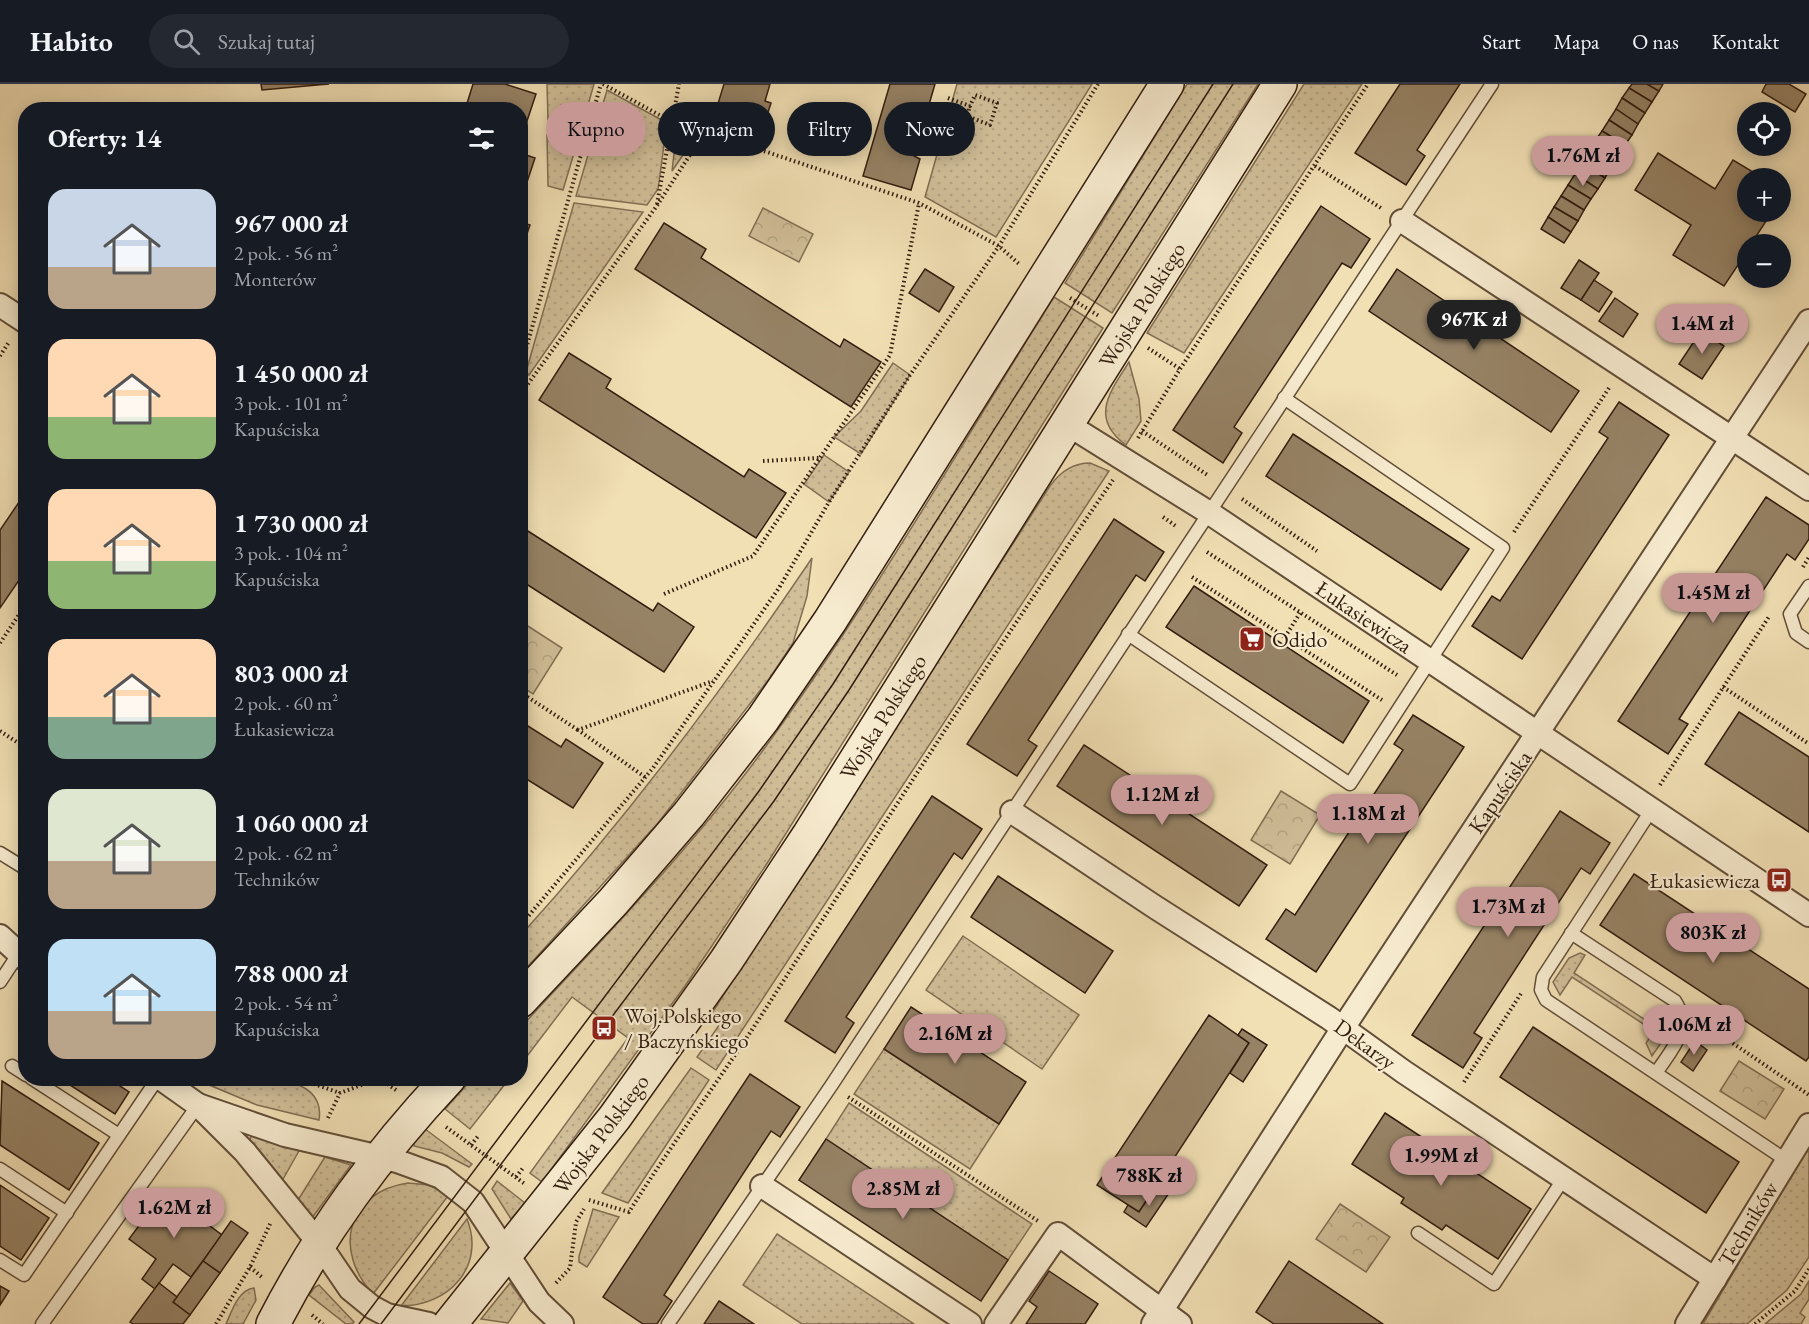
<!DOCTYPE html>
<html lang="pl">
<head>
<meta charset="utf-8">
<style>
	:root { --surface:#171b24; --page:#242831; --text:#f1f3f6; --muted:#9ea1a6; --line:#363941; --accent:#c59692 }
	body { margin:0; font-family:"EB Garamond",serif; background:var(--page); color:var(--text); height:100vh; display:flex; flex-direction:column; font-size:22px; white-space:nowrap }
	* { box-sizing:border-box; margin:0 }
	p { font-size:20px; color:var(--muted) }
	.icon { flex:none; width:33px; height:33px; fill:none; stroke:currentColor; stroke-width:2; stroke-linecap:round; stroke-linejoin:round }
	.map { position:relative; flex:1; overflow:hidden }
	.side { position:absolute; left:18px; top:18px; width:510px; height:984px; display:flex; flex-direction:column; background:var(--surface); border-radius:24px; box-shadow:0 3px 15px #0003 }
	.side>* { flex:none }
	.top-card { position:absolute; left:546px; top:18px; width:570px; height:54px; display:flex; gap:12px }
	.tools { position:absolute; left:1737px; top:18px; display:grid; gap:12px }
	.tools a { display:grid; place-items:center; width:54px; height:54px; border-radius:50%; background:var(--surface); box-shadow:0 3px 15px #0003; font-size:30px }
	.price { position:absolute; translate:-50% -51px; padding:0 14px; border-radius:21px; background:var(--accent); color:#111; font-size:20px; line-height:39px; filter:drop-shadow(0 2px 3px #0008) }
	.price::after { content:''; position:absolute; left:50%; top:36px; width:18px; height:14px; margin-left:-9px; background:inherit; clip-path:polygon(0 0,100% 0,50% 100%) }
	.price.current { background:#222; color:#fff }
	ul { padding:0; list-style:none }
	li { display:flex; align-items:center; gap:18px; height:150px; padding:0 30px }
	li span { display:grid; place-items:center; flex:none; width:168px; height:120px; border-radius:18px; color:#555 }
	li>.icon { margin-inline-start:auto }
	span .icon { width:72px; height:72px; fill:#fffc; stroke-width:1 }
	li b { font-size:26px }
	h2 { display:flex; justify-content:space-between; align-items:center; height:72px; padding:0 30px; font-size:26px }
	.pill { padding:0 21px; border-radius:27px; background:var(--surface); box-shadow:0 3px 15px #0003; font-size:21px; line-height:54px }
	.pill.current { background:var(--accent); color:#111 }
	header { display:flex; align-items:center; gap:36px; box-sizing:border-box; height:84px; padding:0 30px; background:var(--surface); border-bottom:2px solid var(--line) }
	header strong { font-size:28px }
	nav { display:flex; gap:33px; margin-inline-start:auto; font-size:21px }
	.search { width:420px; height:54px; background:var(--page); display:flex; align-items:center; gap:15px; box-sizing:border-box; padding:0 21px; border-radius:33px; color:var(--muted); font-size:22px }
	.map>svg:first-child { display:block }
	.grass { fill:url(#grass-dots); stroke:#826e54; stroke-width:1.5 }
	.park { fill:url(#park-crowns); stroke:#826e54; stroke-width:1.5 }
	.building { fill:#968265; stroke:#321d0f; stroke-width:1.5 }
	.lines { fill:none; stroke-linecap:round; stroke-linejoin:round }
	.lane-casing { stroke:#624e38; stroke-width:15 }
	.street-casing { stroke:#624e38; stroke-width:26 }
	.secondary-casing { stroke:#321d0f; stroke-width:36 }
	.path { stroke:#321d0f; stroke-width:4; stroke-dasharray:1.5 3; stroke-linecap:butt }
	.lane { stroke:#f7ebcf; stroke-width:12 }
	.street { stroke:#f7ebcf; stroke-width:22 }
	.secondary { stroke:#f7ebcf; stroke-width:33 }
	.tram { stroke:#321d0f; stroke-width:1.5 }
	.labels { text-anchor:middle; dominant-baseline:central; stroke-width:4.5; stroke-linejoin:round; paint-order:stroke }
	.street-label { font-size:22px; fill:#321d0f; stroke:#f7ebcf }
	.poi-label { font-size:22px; fill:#321d0f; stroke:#f7ebcf; text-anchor:start }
</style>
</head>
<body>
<header>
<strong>Habito</strong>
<div class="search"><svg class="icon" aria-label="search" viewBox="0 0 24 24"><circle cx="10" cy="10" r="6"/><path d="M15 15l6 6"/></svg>Szukaj tutaj</div>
<nav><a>Start</a><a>Mapa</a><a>O nas</a><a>Kontakt</a></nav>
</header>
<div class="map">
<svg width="1809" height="1240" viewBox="0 0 1809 1240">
	<defs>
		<pattern id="grass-dots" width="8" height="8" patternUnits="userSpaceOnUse" patternTransform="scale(1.5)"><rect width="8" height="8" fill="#d1bf99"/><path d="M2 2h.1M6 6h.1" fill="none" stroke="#b4a483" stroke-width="1.8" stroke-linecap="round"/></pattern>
		<pattern id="park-crowns" width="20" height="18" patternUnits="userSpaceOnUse" patternTransform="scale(1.5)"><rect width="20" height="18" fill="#d1bf99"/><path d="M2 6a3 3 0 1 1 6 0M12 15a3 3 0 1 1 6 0" fill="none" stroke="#b4a483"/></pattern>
	</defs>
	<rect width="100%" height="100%" fill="#f2e0b5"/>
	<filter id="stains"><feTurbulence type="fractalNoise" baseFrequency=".00333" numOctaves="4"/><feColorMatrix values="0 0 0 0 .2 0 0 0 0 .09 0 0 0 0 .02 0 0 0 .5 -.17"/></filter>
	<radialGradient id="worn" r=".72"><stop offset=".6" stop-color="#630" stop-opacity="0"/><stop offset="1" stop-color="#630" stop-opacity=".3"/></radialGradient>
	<g class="grass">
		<polygon points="547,0 594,0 581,45 548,36"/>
		<polygon points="957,0 1092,0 996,153 925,113"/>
		<polygon points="1187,0 1258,0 1112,229 1065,199"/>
		<polygon points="1304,0 1362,0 1184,269 1147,249"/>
		<polygon points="607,6 667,39 658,105 647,121 576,112"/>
		<polygon points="677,44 696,52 672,87"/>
		<polygon points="547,51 577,59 563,106 548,102"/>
		<polygon points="574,119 643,128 529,291 526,288"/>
		<path d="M1054,213L1103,244L768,778L685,902L542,1098L530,1089L628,954L572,913L521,980V943C603,854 689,767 761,669C868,523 958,366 1054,213Z"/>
		<path d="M1129,278L1139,315L1141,337L1126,361C1089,334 1110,308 1129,278Z"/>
		<polygon points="893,279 910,291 861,370 834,353 861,327"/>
		<polygon points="824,371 849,388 829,418 804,400"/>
		<path d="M1090,379L1109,387L716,986L697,973L722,937L712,929L1050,402C1060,388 1072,379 1090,379Z"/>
		<path d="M812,474L807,512L793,559L769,595L658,739L521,890V851C628,733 723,606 812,474Z"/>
		<polygon points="963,852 1079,931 1042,985 926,906"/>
		<polygon points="1580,869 1585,871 1574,889 1656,943 1668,926 1674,934 1674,940 1652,972 1646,959 1654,947 1572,893 1560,911 1553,898 1569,874"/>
		<polygon points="884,965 999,1040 970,1085 854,1010"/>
		<polygon points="691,984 709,996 628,1119 602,1109"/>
		<polygon points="473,994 509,995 470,1045 445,1025"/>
		<path d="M195,995C227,994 328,981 319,1036L257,1021Z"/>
		<polygon points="849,1019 1032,1140 1008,1176 826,1055"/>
		<polygon points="425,1045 472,1080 469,1083 442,1069 414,1062 414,1058"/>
		<polygon points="252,1051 300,1065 282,1097 249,1056"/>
		<polygon points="1809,1067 1809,1173 1787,1206 1747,1240 1703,1240 1804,1069"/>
		<polygon points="325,1073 351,1081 312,1134 298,1116"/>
		<polygon points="497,1097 525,1119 511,1135 492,1105"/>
		<path d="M408,1099L430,1101L448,1112L373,1210C333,1167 346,1108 408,1099Z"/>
		<polygon points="593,1125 619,1133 587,1183 579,1178 579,1172"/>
		<path d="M467,1135C486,1183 448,1222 401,1222Z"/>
		<polygon points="777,1150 914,1240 802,1240 743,1201"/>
		<polygon points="1809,1197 1809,1215 1800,1229 1805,1233 1801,1240 1765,1240 1801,1210"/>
		<polygon points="510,1199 523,1217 508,1239 481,1235"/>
		<polygon points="319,1201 354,1238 352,1240 346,1240 309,1211 315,1203"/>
		<path d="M254,1204L256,1216L243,1240H226C232,1227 238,1206 254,1204Z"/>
	</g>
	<g class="park">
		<polygon points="763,124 813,150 799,178 749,152"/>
		<polygon points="520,537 562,564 533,610 521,602"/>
		<polygon points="1281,707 1320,731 1290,780 1251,756"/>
		<polygon points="1739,977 1784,1005 1765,1035 1720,1007"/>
		<polygon points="1340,1120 1390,1153 1366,1188 1316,1155"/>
	</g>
	<g class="building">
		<polygon points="261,0 329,0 262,6"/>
		<polygon points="473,0 505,0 536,10 520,58 520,26 465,26"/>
		<polygon points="724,0 770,0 765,17 771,19 761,50 713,36"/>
		<polygon points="890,0 935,0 914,72 920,75 911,106 863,92"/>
		<polygon points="1400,0 1460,0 1417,66 1425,72 1406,101 1355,69"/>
		<polygon points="1632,0 1647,0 1659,7 1652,18 1629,4"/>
		<polygon points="1647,0 1663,0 1659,7"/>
		<polygon points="1766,0 1789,0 1806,10 1795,28 1762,8"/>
		<polygon points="1629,4 1652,18 1645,29 1622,14"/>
		<polygon points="1622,14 1645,29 1638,40 1616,25"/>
		<polygon points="1616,25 1638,40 1632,51 1609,36"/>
		<polygon points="1609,36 1632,51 1625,61 1602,47"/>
		<polygon points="1602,47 1625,61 1618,72 1595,57"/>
		<polygon points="1595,57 1618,72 1611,83 1588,68"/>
		<polygon points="1588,68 1611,83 1605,94 1582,79"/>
		<polygon points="520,69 535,74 520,119"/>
		<polygon points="1658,69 1715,105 1733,76 1763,94 1748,94 1748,128 1772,128 1751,160 1748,160 1748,166 1724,202 1673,171 1691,141 1635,106"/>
		<polygon points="1582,79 1605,94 1598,105 1575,90"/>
		<polygon points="1575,90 1598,105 1591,115 1568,101"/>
		<polygon points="1568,101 1591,115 1584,126 1561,112"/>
		<polygon points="1561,112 1584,126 1578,137 1554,123"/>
		<polygon points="1321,122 1370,155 1351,184 1342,179 1234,343 1242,349 1223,379 1173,346"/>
		<polygon points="1554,123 1578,137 1571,148 1548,133"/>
		<polygon points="1548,133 1571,148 1564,159 1541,145"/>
		<polygon points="520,138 530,141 520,170"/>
		<polygon points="664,139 706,165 701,174 840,263 844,255 881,278 851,323 635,185"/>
		<polygon points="1579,176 1599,189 1581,216 1561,204"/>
		<polygon points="925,185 954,203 939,228 909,209"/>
		<polygon points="1397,185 1579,307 1551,348 1369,227"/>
		<polygon points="1594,196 1612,208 1599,228 1581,216"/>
		<polygon points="1615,214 1638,230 1623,253 1599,237"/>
		<polygon points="1701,247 1724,262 1702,295 1679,280"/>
		<polygon points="569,269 611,295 606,304 744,393 749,385 786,409 756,454 539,316"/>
		<polygon points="1619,318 1669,351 1522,575 1472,542 1492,512 1500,517 1608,354 1599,348"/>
		<polygon points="1293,350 1469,465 1441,506 1266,392"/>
		<polygon points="26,408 26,486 0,524 0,446"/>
		<polygon points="1766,413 1809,441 1809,455 1795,476 1787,470 1679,635 1688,640 1668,670 1618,637"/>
		<polygon points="1114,435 1164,468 1145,497 1136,491 1028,656 1037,662 1017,692 967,660"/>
		<polygon points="520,442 653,527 658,519 694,543 664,588 520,496"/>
		<polygon points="1194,502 1369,617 1343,659 1166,543"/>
		<polygon points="1739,628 1809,673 1809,748 1705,680"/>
		<polygon points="1413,631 1464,663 1316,888 1266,855 1286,825 1295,831 1332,774 1403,666 1394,660"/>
		<polygon points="520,637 561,663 566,655 603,679 573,724 520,691"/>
		<polygon points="1084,661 1267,781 1239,822 1057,702"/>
		<polygon points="932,712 982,745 962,775 954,769 846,933 854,939 835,969 785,937"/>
		<polygon points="1560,727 1610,759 1590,790 1581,784 1474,949 1482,954 1463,984 1412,951"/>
		<polygon points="1634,790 1809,905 1809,973 1806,977 1600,841"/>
		<polygon points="998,792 1113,867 1085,909 971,833"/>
		<polygon points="911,923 1026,998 999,1040 884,965"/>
		<polygon points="1209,931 1249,959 1139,1128 1097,1101"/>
		<polygon points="1533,943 1739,1078 1706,1129 1500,993"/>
		<polygon points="1242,945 1267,961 1243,998 1230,989 1249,959 1238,951"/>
		<polygon points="1695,957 1707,966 1693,987 1681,978"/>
		<polygon points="750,990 800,1023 780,1053 771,1047 664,1211 672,1217 657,1240 643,1240 603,1213"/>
		<polygon points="59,994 108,994 129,1008 115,1030"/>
		<polygon points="2,997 99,1059 69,1106 0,1061"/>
		<polygon points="1385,1029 1531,1125 1498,1175 1446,1141 1442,1146 1401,1119 1404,1114 1352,1080"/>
		<polygon points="826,1055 1008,1176 981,1217 799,1096"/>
		<polygon points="0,1101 49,1134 21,1176 0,1162"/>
		<polygon points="1157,1101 1169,1109 1146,1143 1124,1128 1128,1121 1139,1128"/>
		<polygon points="164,1108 222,1151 191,1193 173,1180 155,1205 142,1195 156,1175 129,1155"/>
		<polygon points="231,1137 248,1149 220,1189 203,1177"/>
		<polygon points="203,1177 220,1189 190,1231 173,1218"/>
		<polygon points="1289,1177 1383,1240 1274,1240 1256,1228"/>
		<polygon points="1049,1187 1098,1220 1085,1240 1026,1240 1037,1223 1029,1217"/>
		<polygon points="159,1199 177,1213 173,1218 190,1231 183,1240 133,1240 130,1238"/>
		<polygon points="0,1202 9,1207 0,1221"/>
		<polygon points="719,1217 754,1240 704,1240"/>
	</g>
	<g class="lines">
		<g class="lane-casing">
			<g id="lane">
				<polyline points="1809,502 1790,530 1796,549 1809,558"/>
				<polyline points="1128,550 1350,700 1503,464 1284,314"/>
				<polyline points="1652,725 1543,893 1541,906 1546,916 1786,1076"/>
				<polyline points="0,769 26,785"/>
				<path d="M1571,849L1675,917C1693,945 1672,965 1656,989"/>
				<polyline points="0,898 19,869"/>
				<polyline points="12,982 26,991"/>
				<polyline points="31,994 119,1051"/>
				<polyline points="0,1085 67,1129"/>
				<polyline points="1418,1149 1494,1200 1564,1094"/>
				<polyline points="0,1176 24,1191 158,994"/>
				<polyline points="42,1240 198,1021"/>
				<polyline points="668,1240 831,1002 1492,0"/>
			</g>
		</g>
		<g class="street-casing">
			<g id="street">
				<polyline points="1402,137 1809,405"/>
				<polyline points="0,221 26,238"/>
				<polyline points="1067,340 1208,428 1809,831"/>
				<polyline points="1012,728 1155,823 1329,934 1404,988 1715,1195"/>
				<polyline points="0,852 26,876"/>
				<polyline points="160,994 198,1021 245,1068 318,1158 350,1205 372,1223 387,1231 429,1240"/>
				<polyline points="198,1021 285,1051 397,1077 441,1093 473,1118 539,1218 562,1240"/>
				<polyline points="762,1102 970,1240"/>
				<polyline points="996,1240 1058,1150 1180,1240"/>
				<polyline points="1153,1240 1343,944 1809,237"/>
				<polyline points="1687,1240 1809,1041"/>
			</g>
		</g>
		<g class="secondary-casing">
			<g id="secondary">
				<polyline points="520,917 613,818 689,730 763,635 830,537 1167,0"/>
				<path d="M273,1240C321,1147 377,1071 449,994"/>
				<polyline points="450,1240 615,1033 726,877 809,751 1280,0"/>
			</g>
		</g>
		<g class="path">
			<polyline points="603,0 672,38 703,51 761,66 919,119 999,162 1019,180"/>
			<polyline points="948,14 970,22 975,11 997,19 990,41 967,32 970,22"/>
			<polyline points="1315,82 1381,124"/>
			<polyline points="657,120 679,0"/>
			<polyline points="1070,214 1099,232"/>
			<polyline points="1148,264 1180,285"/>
			<polyline points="0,272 9,258"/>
			<polyline points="520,286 601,0"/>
			<polyline points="520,311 656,123 703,51"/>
			<polyline points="1142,347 1209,392"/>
			<polyline points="1138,354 1180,285 1368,0"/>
			<polyline points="763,377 819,374"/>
			<polyline points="1242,415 1317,467"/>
			<polyline points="1163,433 1177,443"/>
			<polyline points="1514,448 1609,304"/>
			<polyline points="1207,468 1397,591"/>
			<polyline points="1803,483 1809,473"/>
			<polyline points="1192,493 1382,616"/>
			<polyline points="664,510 753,472 890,271 919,119"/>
			<polyline points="1285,553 1300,529"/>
			<polyline points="0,559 26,520"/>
			<polyline points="1723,603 1809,660"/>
			<polyline points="520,608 578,646"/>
			<polyline points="0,647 26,664"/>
			<polyline points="645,693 578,646 713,597"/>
			<polyline points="1660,701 1770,531"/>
			<polyline points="520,842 653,684 779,504 829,418 910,291 999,162 1098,0"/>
			<polyline points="1703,939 1809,1011"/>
			<polyline points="297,994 340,1009"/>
			<polyline points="380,995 396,1006"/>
			<polyline points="1464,998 1522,908"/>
			<polyline points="848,1013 1038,1137"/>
			<polyline points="328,1034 340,1009 380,994"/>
			<polyline points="446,1043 525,1100"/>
			<polyline points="471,1061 479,1051"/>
			<polyline points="516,1093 523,1084"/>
			<path d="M589,1116L629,1128C671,1061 718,998 761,932C876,752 991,572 1113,396"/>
			<polyline points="250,1183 263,1194"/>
			<polyline points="556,1199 570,1184 576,1138 584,1125"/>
			<polyline points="312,1231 323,1240"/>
			<polyline points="216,1240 250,1183 271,1138"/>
			<polyline points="1755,1240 1795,1207 1809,1185"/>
		</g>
		<use href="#lane" class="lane"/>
		<use href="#street" class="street"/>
		<use href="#secondary" class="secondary"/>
		<g class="tram">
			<polyline points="359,1240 759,707 833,600 1213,0"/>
			<polyline points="381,1240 774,717 849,606 1233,0"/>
		</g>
	</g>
	<defs>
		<g id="supermarket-square" transform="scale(1.35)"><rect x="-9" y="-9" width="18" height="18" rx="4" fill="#8f2418" stroke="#f7ebcf"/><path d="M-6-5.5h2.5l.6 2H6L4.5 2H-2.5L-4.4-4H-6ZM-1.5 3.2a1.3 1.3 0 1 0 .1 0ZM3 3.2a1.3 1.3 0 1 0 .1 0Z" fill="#fff"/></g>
		<g id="bus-square" transform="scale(1.35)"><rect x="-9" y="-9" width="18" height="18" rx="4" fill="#8f2418" stroke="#f7ebcf"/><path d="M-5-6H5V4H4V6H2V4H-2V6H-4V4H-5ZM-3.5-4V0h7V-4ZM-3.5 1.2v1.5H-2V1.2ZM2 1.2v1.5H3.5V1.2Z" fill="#fff"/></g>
	</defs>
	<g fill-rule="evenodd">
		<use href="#supermarket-square" x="1252" y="555"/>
		<use href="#bus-square" x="1779" y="796"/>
		<use href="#bus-square" x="604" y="944"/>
	</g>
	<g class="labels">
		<g class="street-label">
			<text transform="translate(1142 221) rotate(-58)">Wojska Polskiego</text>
			<text transform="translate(1364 533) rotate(34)">Łukasiewicza</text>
			<text transform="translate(883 633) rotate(-58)">Wojska Polskiego</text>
			<text transform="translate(1500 708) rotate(-56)">Kapuściska</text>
			<text transform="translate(1365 960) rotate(36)">Dekarzy</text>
			<text transform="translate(601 1050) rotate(-53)">Wojska Polskiego</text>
			<text transform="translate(1748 1140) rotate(-59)">Techników</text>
		</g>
		<g class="poi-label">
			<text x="1272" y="555">Odido</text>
			<text x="1760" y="796" text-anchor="end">Łukasiewicza</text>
			<text x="624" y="931">Woj.Polskiego<tspan x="624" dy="25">/ Baczyńskiego</tspan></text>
		</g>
	</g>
	<rect width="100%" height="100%" filter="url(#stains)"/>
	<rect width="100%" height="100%" fill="url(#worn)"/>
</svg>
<div class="tools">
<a><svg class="icon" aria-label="locate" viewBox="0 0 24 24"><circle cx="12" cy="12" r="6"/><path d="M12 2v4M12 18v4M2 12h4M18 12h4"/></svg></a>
<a>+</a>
<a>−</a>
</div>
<b class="price" style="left:1583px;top:103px">1.76M zł</b>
<b class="price current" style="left:1474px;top:267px">967K zł</b>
<b class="price" style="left:1702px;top:271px">1.4M zł</b>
<b class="price" style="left:1713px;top:540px">1.45M zł</b>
<b class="price" style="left:1162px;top:742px">1.12M zł</b>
<b class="price" style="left:1368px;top:761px">1.18M zł</b>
<b class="price" style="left:1508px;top:854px">1.73M zł</b>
<b class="price" style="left:1713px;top:880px">803K zł</b>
<b class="price" style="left:1694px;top:972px">1.06M zł</b>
<b class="price" style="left:955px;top:981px">2.16M zł</b>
<b class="price" style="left:1441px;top:1103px">1.99M zł</b>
<b class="price" style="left:1149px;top:1123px">788K zł</b>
<b class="price" style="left:903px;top:1136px">2.85M zł</b>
<b class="price" style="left:174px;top:1155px">1.62M zł</b>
<div class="top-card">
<a class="pill current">Kupno</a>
<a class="pill">Wynajem</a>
<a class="pill">Filtry</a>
<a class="pill">Nowe</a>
</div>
<section class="side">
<h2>Oferty: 14<svg class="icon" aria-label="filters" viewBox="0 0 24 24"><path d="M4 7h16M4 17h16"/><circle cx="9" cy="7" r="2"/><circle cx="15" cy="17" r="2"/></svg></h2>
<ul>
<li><span style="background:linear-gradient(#c9d6e8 65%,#b9a48a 0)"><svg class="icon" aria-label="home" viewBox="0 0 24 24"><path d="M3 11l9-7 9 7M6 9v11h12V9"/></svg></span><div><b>967 000 zł</b><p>2 pok. · 56 m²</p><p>Monterów</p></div></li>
<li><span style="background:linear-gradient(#ffd9b3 65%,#8fb573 0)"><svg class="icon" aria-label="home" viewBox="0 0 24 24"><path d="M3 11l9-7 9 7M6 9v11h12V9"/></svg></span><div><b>1 450 000 zł</b><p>3 pok. · 101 m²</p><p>Kapuściska</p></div></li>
<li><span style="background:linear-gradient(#ffd9b3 60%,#8fb573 0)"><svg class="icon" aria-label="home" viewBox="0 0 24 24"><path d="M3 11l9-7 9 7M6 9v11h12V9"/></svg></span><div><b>1 730 000 zł</b><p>3 pok. · 104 m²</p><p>Kapuściska</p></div></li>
<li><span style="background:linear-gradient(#ffd9b3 65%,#7fa58c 0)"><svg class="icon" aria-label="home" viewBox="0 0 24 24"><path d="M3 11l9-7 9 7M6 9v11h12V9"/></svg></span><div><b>803 000 zł</b><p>2 pok. · 60 m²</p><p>Łukasiewicza</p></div></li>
<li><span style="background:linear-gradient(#dfe7d0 60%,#b9a48a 0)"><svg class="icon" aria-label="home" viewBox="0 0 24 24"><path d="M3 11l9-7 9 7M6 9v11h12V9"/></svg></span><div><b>1 060 000 zł</b><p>2 pok. · 62 m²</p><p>Techników</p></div></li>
<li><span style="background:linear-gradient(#bfe0f5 60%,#b9a48a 0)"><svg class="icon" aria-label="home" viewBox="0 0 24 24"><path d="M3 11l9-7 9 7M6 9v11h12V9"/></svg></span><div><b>788 000 zł</b><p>2 pok. · 54 m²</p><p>Kapuściska</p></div></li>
</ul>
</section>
</div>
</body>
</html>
